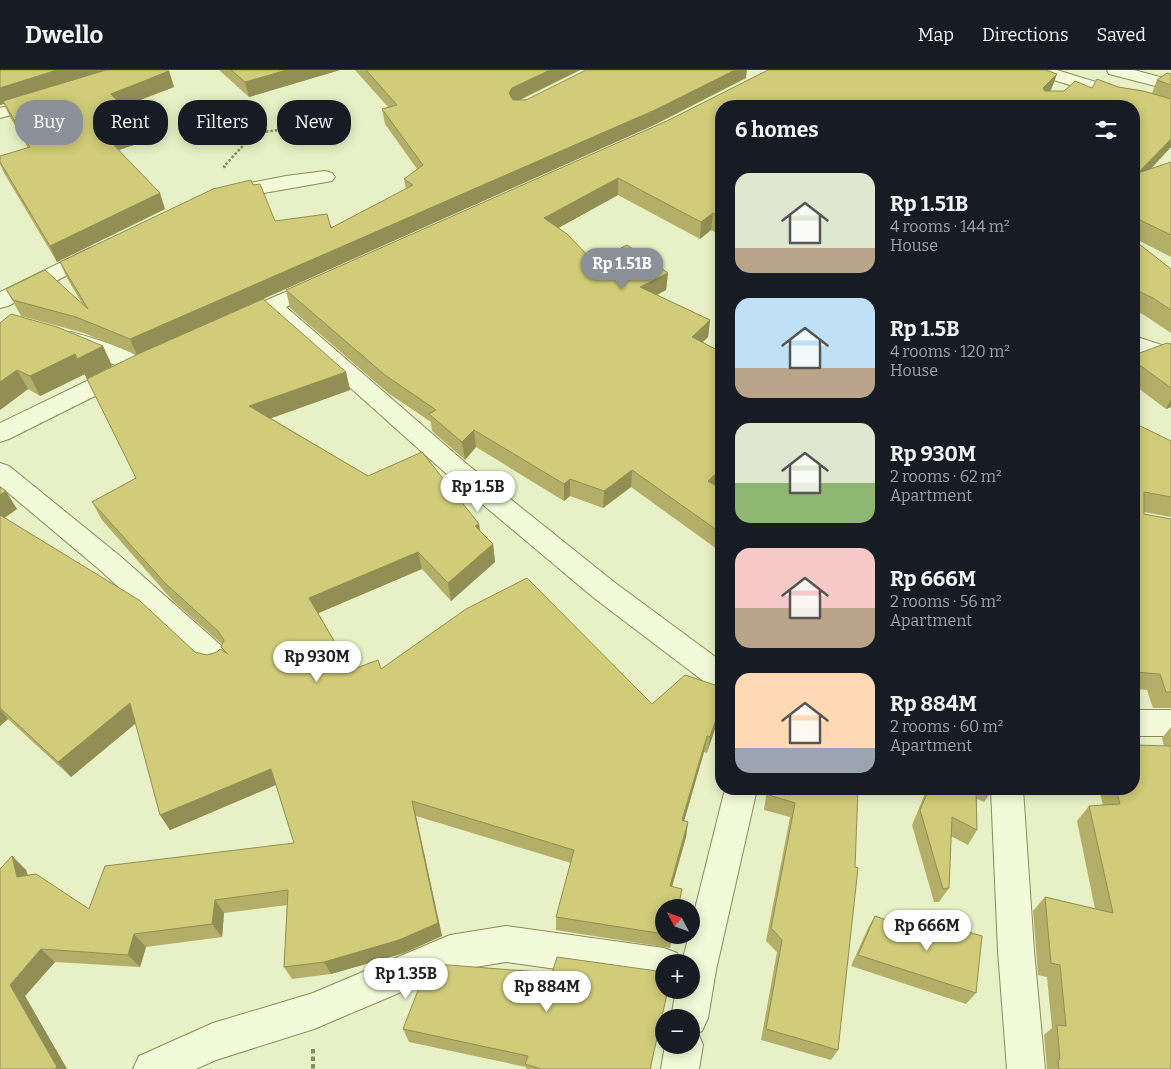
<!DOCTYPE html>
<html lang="en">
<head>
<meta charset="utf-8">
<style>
	:root { --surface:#171b24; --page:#20242c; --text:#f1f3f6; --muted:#9ea1a6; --line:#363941; --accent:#8c9099 }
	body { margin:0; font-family:Bitter,serif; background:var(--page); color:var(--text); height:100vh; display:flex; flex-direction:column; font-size:19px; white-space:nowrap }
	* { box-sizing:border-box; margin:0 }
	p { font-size:16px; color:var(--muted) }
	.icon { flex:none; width:28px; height:28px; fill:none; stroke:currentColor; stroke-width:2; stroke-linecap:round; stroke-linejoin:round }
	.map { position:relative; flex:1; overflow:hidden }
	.side { position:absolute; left:715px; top:30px; width:425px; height:695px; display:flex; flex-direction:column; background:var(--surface); border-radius:20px; box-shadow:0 2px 12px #0003 }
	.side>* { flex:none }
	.hud { position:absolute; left:15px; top:30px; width:475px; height:45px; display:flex; gap:10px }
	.needle { width:32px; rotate:311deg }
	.buttons { position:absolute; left:655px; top:829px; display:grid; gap:10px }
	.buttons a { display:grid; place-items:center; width:45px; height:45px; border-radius:50%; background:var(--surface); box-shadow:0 2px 12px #0003; font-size:25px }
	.price { position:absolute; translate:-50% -42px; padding:0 11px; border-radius:18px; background:#fff; color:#222; font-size:16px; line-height:32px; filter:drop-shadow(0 1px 2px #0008) }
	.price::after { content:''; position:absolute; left:50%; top:30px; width:15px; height:11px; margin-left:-8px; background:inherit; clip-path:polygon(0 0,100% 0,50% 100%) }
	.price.active { background:var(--accent); color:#fff }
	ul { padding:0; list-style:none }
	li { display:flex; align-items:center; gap:15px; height:125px; padding:0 20px }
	li span { display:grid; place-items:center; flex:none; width:140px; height:100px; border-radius:15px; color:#555 }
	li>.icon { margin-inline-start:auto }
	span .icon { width:60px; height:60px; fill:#fffc; stroke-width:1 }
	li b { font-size:21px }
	h2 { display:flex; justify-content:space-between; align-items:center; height:60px; padding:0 20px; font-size:21px }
	.chip { padding:0 18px; border-radius:20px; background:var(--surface); box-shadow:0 2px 12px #0003; font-size:18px; line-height:45px }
	.chip.active { background:var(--accent); color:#fff }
	header { display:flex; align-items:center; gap:30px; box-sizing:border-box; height:70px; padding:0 25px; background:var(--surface); border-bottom:1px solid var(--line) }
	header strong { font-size:24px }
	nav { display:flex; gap:28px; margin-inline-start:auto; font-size:18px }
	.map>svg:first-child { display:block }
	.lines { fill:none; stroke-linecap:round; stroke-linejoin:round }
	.minor-casing { stroke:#8a8d5a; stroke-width:2 }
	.path-far1 { stroke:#8a8d5a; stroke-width:2.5; stroke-dasharray:2.5 2; stroke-linecap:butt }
	.path { stroke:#8a8d5a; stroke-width:4; stroke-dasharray:4.5 3; stroke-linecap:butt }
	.minor { fill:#f3fad9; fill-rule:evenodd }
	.wall { fill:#b3af68 }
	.shaded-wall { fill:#928f55 }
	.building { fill:#d0cc79; stroke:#928f55 }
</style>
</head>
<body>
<header>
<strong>Dwello</strong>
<nav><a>Map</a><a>Directions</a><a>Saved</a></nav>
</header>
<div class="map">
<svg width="1171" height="999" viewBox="0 0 1171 999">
	<rect width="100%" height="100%" fill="#e7f1c5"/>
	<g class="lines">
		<g class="minor-casing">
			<g id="minor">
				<polygon points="1032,0 1057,0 1171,35 1171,46 1034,4"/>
				<polygon points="1107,0 1134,0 1171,10 1171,20 1109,4"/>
				<polygon points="44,26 50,27 53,31 50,35 0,48 0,38"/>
				<polygon points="325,101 332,103 335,107 332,111 224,130 217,128 214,124 217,120 224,118 286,106"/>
				<polygon points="97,176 104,178 107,182 104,186 8,236 0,238 0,222 90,178"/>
				<polygon points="321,207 329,208 332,213 329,218 286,237 468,395 614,512 721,591 721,619 710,616 594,528 450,407 269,245 245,256 237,258 229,256 226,251 229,246"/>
				<path d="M71,262C89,267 139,280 149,296L145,301L136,303L133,307L9,369L0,372V353L118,296L63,274L60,269L63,264Z"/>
				<polygon points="1134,266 1171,278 1171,293 1134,281"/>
				<polygon points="0,393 9,396 120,486 225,579 230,588 225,597 215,600 205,597 100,500 0,416"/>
				<rect x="1134" y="640" width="37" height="26"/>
				<polygon points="725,719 757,719 716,900 708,948 702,961 698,963 703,975 699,999 661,999 665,975 691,975 691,948 671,948 676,920 691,920 691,892 682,892 689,865 691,865 691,855"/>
				<polygon points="991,719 1023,719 1034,881 1045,999 1007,999 998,881"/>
				<polygon points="506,856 664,878 677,883 681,892 664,892 664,914 506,892 451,901 314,959 216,990 196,999 133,999 139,986 213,953 313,923 450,865"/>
			</g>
		</g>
		<polyline class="path-far1" points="225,98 224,96 255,63 304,57"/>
		<polyline class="path" points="313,979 313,999"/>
		<use href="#minor" class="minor"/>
	</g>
	<g class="wall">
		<polygon points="0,0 169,1 174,17 123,37 141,55 146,71 119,80 165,139 57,192 4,103 0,94 0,86 28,78 10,47 4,34 0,35"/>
		<polygon points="219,0 340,0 249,27"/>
		<polygon points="355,0 580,0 520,30 746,8 654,55 238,240 346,302 350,320 271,348 368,406 479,454 480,461 493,474 495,492 451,531 422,499 318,543 351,600 381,599 652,634 721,617 707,683 704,682 684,751 688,752 686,767 672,817 664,838 664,865 673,865 670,878 556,860 556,847 571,793 416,746 442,866 404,883 331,904 292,909 284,897 287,835 224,843 222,867 146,877 140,897 55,892 25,926 67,999 0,999 12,786 26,800 28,805 89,839 294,773 276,715 170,760 160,745 136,653 71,707 8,649 0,656 0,417 17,439 4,448 195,582 207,585 223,582 221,577 222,574 173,531 102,450 92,432 136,408 137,285 84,263 21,246 6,219 83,235 67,208 60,192 253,115 275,151 331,158 406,119 404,109 417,99 385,54 382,39 388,37"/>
		<polygon points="768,0 1046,0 1057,4 1050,21 1064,21 1075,11 1092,18 1097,9 1118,17 1143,21 1152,23 1157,10 1167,3 1171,4 1171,77 1150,99 1171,92 1171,187 1134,168 1134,36 721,36 721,165 711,160 700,169 618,125 558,158 567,164 594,192 627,175 668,203 666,220 657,225 710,250 708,267 703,272 721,282 721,414 718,417 721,419 721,482 631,417 603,438 570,426 564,431 476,377 465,390 432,361 431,352 388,323 290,238 286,220 669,50"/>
		<polygon points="1134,170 1171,199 1171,263 1144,245 1134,240"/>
		<polygon points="0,253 103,276 112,296 87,309 85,304 40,326 28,319 0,340"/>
		<polygon points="1171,274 1171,337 1166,339 1134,315 1134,285"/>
		<polygon points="1134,353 1171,371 1171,447 1144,442 1144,444 1171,449 1171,638 1153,638 1147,620 1134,619"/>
		<polygon points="1171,657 1171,999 1047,999 1044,965 1052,958 1047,907 1038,905 1033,841 1045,827 1095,839 1077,751 1089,736 1103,735 1099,719 1134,719 1164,676 1162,668"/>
		<polygon points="767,719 858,719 838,980 831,990 761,970 777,882 766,871 790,747 764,740"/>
		<polygon points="927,719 993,719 984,732 977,729 977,760 968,775 951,766 949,818 939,832 934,832 912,755"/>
		<polygon points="875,846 923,863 931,851 976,923 966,934 851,896 868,858"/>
		<polygon points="662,915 651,999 526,999 526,997 409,972 403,959"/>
	</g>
	<g class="shaded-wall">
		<polygon points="57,0 112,0 0,35 0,18"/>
		<polygon points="287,0 340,0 249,27 245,12"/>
		<polygon points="550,0 580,0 513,33 509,23 512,18"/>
		<polygon points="735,0 747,0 746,8 654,55 137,285 130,269"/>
		<polygon points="169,1 174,17 116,39 111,24"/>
		<polygon points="1057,4 1051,20 1038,35 1043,18"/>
		<polygon points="141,55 146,71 112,82 106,67"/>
		<polygon points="1171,69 1171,77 1134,117 1138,103"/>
		<polygon points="618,108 618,125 544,166 544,148"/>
		<polygon points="160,123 165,139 57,192 50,176"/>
		<polygon points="713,143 711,160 700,169 701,152"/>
		<polygon points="668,203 666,220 639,234 640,217"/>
		<polygon points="710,250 708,267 690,284 692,267"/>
		<polygon points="103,276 112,296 87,309 77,289"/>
		<polygon points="75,284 85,304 40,326 30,306"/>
		<polygon points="17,300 28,319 0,340 0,312"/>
		<polygon points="346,302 350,320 255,354 249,336"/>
		<polygon points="1171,330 1171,337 1166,339"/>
		<polygon points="474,360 476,377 465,390 462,372"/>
		<polygon points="721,399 721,414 706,428 708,411"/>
		<polygon points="632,400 631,417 603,438 604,421"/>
		<polygon points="570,409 570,426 564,431 564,414"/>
		<polygon points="6,421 17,439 0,451 0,425"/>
		<polygon points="479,454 482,472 475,456"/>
		<polygon points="493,474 495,492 451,531 448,513"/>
		<polygon points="418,482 422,499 314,545 309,528"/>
		<polygon points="130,633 141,649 71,707 58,692"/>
		<polygon points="721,634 721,641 707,683 710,667"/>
		<polygon points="0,639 8,649 0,656"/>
		<polygon points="707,666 704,682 680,765 682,750"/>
		<polygon points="271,699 278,714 170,760 160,745"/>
		<polygon points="412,731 416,746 442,866 404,883 331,904 324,892"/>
		<polygon points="688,752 686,767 668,830 670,816"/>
		<polygon points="12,786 26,800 32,820 17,807"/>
		<polygon points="215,830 224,843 222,867 212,854"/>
		<polygon points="134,864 146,877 140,897 128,885"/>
		<polygon points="41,879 55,892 25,926 67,999 55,999 10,915"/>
	</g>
	<g class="building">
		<polygon points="0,0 57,0 0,18"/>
		<polygon points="106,0 167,0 169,1 111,24 141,55 106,67 160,123 50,176 0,92 0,86 30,77 3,31"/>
		<polygon points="231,0 287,0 245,12"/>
		<polygon points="366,0 550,0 512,18 509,23 513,30 526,30 586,0 735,0 655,40 130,269 76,247 13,230 6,219 45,200 88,239 60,192 213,119 251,110 253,115 260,114 275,151 327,144 331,158 413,115 404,109 423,95 382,39 397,35"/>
		<polygon points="768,0 1046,0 1057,4 1043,18 1045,21 1064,21 1075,11 1092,18 1097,9 1118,17 1143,21 1171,29 1171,69 1138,103 1171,92 1171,165 1134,147 1134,36 721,36 721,147 713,143 701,152 618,108 544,148 567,164 594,192 627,175 668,203 640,217 710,250 692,267 721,282 721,399 708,411 721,419 721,463 632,400 604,421 570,409 564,414 474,360 462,372 429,344 436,340 385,305 286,220 669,50"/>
		<polygon points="1167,3 1171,4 1171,15 1157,10"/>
		<polygon points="1134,170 1171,199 1171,240 1153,228 1134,219"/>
		<polygon points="263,229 346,302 249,336 368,406 422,382 479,454 475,456 493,474 448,513 418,482 309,528 351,600 378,590 381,599 466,539 527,508 652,634 685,605 721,617 721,634 710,667 707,666 682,750 688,752 670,816 682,819 678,838 664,838 664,864 556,847 574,780 412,731 438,853 399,870 324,892 284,897 288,820 215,830 212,854 134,864 128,885 41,879 10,915 57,997 55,999 0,999 0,799 12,786 17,807 36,804 89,839 105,796 294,773 271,699 160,745 130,633 58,692 0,638 0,445 139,530 195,582 207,585 217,582 220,579 228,584 221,577 224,570 218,561 165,513 92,432 136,408 87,309 138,284"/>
		<polygon points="11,244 57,257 103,276 77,289 75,284 30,306 17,300 0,312 0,253"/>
		<polygon points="1167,273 1171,274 1171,318 1134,291 1134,285"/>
		<polygon points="1134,353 1171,371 1171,427 1144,422 1144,444 1171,449 1171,622 1166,622 1160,604 1134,602"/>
		<polygon points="0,417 6,421 0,425"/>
		<polygon points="1134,675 1171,676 1171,999 1059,999 1058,991 1060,989 1057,955 1066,956 1060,895 1051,893 1045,827 1113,843 1089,736 1120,734 1116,719 1134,719"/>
		<polygon points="770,719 858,719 855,797 858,798 838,980 766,959 782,870 771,858 795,733 769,725"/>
		<polygon points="929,719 976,719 977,760 952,747 949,818 943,819 920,740"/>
		<polygon points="875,846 927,864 931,851 982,866 976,923 858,885"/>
		<polygon points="557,887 664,902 664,907 662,915 664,915 664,920 668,920 650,999 541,999 525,994 528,986 403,959 427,897 435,894 552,903"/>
	</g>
</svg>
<div class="buttons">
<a><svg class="needle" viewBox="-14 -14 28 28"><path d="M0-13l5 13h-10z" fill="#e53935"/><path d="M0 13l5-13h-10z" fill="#9ea1a6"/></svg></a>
<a>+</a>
<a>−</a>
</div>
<b class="price active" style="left:622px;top:220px">Rp 1.51B</b>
<b class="price" style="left:478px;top:443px">Rp 1.5B</b>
<b class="price" style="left:317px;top:613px">Rp 930M</b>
<b class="price" style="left:927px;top:882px">Rp 666M</b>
<b class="price" style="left:406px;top:930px">Rp 1.35B</b>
<b class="price" style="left:547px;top:943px">Rp 884M</b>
<div class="hud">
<a class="chip active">Buy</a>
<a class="chip">Rent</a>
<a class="chip">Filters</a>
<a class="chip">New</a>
</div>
<section class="side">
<h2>6 homes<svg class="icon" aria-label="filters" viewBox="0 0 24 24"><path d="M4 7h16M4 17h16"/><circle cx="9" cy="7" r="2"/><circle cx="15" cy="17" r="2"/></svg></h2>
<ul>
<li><span style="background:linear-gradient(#dfe7d0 75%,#b9a48a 0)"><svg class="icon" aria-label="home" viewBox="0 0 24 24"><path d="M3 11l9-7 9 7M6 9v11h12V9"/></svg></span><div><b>Rp 1.51B</b><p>4 rooms · 144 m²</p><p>House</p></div></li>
<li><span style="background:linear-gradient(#bfe0f5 70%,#b9a48a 0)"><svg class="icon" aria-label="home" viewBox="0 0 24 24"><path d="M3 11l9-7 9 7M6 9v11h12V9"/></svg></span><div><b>Rp 1.5B</b><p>4 rooms · 120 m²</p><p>House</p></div></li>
<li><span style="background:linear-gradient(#dfe7d0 60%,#8fb573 0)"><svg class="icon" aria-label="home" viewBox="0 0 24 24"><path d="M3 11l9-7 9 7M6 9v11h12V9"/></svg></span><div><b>Rp 930M</b><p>2 rooms · 62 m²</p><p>Apartment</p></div></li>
<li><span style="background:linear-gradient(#f6c9c9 60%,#b9a48a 0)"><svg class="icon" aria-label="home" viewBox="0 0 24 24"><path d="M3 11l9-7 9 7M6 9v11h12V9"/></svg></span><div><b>Rp 666M</b><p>2 rooms · 56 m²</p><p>Apartment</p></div></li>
<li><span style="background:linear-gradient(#ffd9b3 75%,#9aa5b1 0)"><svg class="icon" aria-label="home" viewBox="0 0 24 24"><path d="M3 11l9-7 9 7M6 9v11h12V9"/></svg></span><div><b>Rp 884M</b><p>2 rooms · 60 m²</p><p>Apartment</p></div></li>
</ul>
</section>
</div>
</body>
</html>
